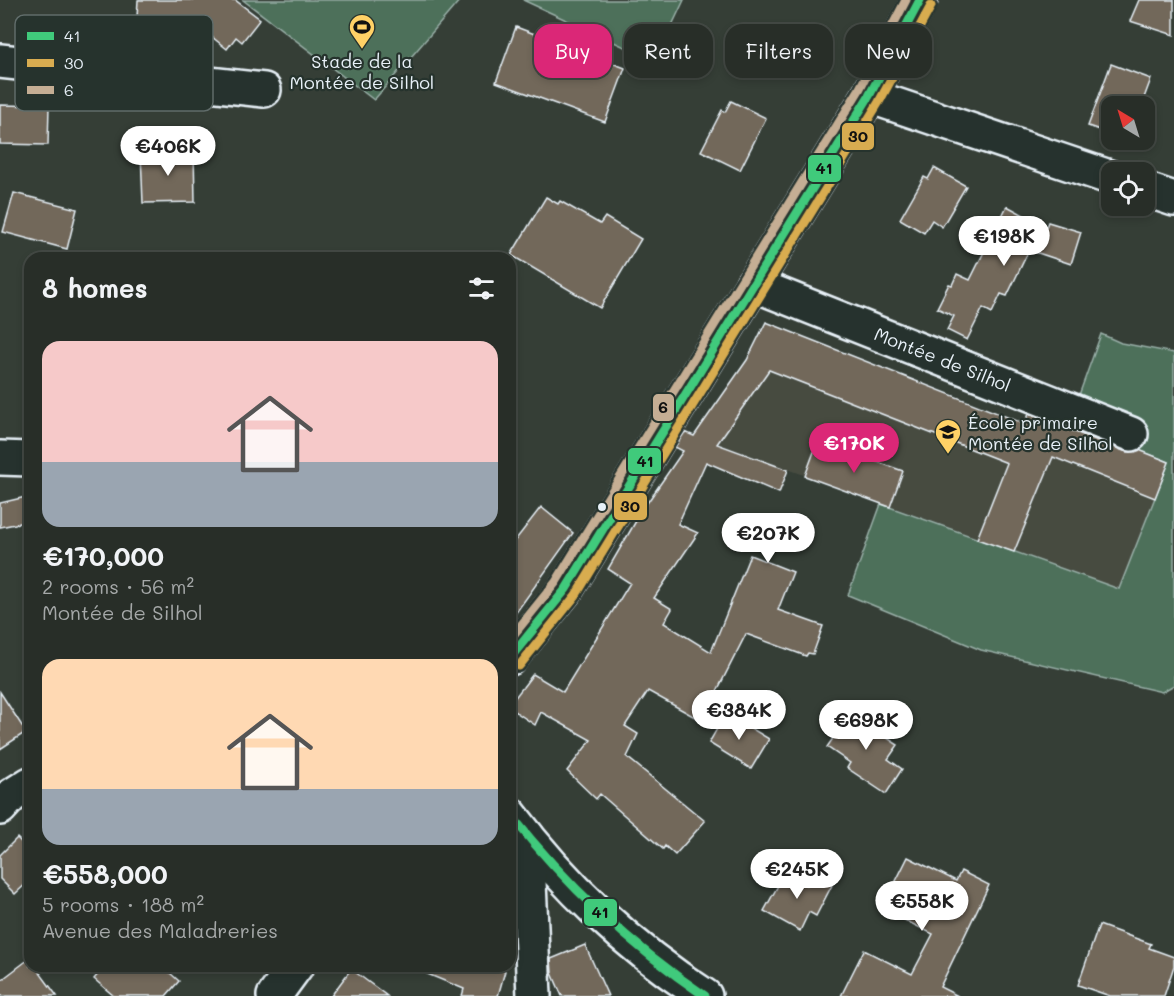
<!DOCTYPE html>
<html lang="en">
<head>
<meta charset="utf-8">
<style>
	:root { --surface:#282e28; --page:#303630; --text:#f1f3f6; --muted:#a5a8a8; --line:#444a45; --accent:#db2777 }
	body { margin:0; font-family:Mali,sans-serif; background:var(--page); color:var(--text); height:100vh; display:flex; flex-direction:column; font-size:22px; white-space:nowrap }
	* { box-sizing:border-box; margin:0 }
	p { font-size:20px; color:var(--muted) }
	.icon { flex:none; width:33px; height:33px; fill:none; stroke:currentColor; stroke-width:2; stroke-linecap:round; stroke-linejoin:round }
	.map { position:relative; flex:1; overflow:hidden }
	.details { position:absolute; left:24px; top:252px; width:492px; height:720px; display:flex; flex-direction:column; background:var(--surface); border-radius:18px; box-shadow:0 3px 9px #0003,0 0 0 2px var(--line) }
	.details>* { flex:none }
	.guide { position:absolute; left:534px; top:24px; width:549px; height:54px; display:flex; gap:12px }
	.needle { width:39px; rotate:322deg }
	.controls { position:absolute; left:1101px; top:96px; display:grid; gap:12px }
	.controls a { display:grid; place-items:center; width:54px; height:54px; border-radius:12px; background:var(--surface); box-shadow:0 3px 9px #0003,0 0 0 2px var(--line); font-size:30px }
	.price { position:absolute; translate:-50% -51px; padding:0 14px; border-radius:21px; background:#fff; color:#222; font-size:20px; line-height:39px; filter:drop-shadow(0 2px 3px #0008) }
	.price::after { content:''; position:absolute; left:50%; top:36px; width:18px; height:14px; margin-left:-9px; background:inherit; clip-path:polygon(0 0,100% 0,50% 100%) }
	.price.active { background:var(--accent); color:#fff }
	ul { padding:0; list-style:none }
	li { display:grid; align-content:center; gap:12px; height:318px; padding:0 18px }
	li span { display:grid; place-items:center; height:186px; border-radius:18px; color:#555 }
	li>.icon { margin-inline-start:auto }
	span .icon { width:108px; height:108px; fill:#fffc; stroke-width:1 }
	li b { font-size:26px }
	h2 { display:flex; justify-content:space-between; align-items:center; height:72px; padding:0 18px; font-size:26px }
	.chip { padding:0 21px; border-radius:18px; background:var(--surface); box-shadow:0 3px 9px #0003,0 0 0 2px var(--line); font-size:21px; line-height:54px }
	.chip.active { background:var(--accent); color:#fff }
	.map>svg:first-child { display:block }
	.built { fill:#474b41 }
	.green { fill:#4d705a; stroke:#9ab0a9; stroke-width:1.5 }
	.building { fill:#72685a; stroke:#e8f1f8; stroke-width:1.5 }
	.lines { fill:none; stroke-linecap:round; stroke-linejoin:round }
	.minor-casing { stroke:#e8f1f8; stroke-width:38 }
	.major-casing { stroke:#e8f1f8; stroke-width:38 }
	.minor { stroke:#26332d; stroke-width:33 }
	.major { stroke:#26332d; stroke-width:33 }
	.bus-1-casing { stroke:#26332d; stroke-width:14 }
	.bus-2-casing { stroke:#26332d; stroke-width:14 }
	.bus-3-casing { stroke:#26332d; stroke-width:14 }
	.bus-1 { stroke:#40ca7b; stroke-width:9 }
	.bus-2 { stroke:#d8ac50; stroke-width:9 }
	.bus-3 { stroke:#c5ae94; stroke-width:9 }
	.bus-dot { fill:#e8f1f8; stroke:#26332d; stroke-width:2 }
	.labels { text-anchor:middle; dominant-baseline:central; stroke-width:4.5; stroke-linejoin:round; paint-order:stroke }
	.poi-label { font-size:18px; fill:#e8f1f8; stroke:#26332d }
	.street-label { font-size:18px; fill:#e8f1f8; stroke:#26332d }
	.key { fill:#26332d; stroke:#606c6a; stroke-width:1.5 }
	.key-label { font-size:16px; fill:#e8f1f8 }
	.line-badge { stroke:#26332d; stroke-width:2 }
	.pale-badge-label { font-size:16px; text-anchor:middle; font-weight:bold; fill:#111 }
</style>
</head>
<body>
<div class="map">
<svg width="1174" height="996" viewBox="0 0 1174 996">
	<rect width="100%" height="100%" fill="#353e36"/>
	<filter id="ink" filterUnits="userSpaceOnUse"><feTurbulence type="fractalNoise" baseFrequency=".0167" numOctaves="2"/><feDisplacementMap in="SourceGraphic" scale="12" xChannelSelector="R" yChannelSelector="G"/><feConvolveMatrix kernelMatrix="1 2 1 2 8 2 1 2 1" color-interpolation-filters="sRGB"/></filter>
	<g filter="url(#ink)">
		<polygon class="built" points="747,361 1024,424 1031,408 1169,462 1119,589 727,447 696,433"/>
		<g class="green">
			<polygon points="243,0 460,0 374,100"/>
			<polygon points="523,0 684,0 655,61"/>
			<polygon points="1101,334 1121,343 1174,353 1174,685 1162,692 981,650 848,595 881,504 1119,589 1169,462 1069,423"/>
		</g>
		<g class="building">
			<polygon points="138,0 235,0 260,19 242,42 236,37 227,49 202,29 166,28 166,37 136,35"/>
			<polygon points="1139,0 1174,0 1174,35 1130,21"/>
			<polygon points="516,27 625,68 605,122 496,82"/>
			<polygon points="1111,64 1151,79 1141,106 1112,106 1112,134 1088,126"/>
			<polygon points="731,101 766,118 740,170 701,151 722,110 725,112"/>
			<polygon points="0,105 49,106 48,145 0,144"/>
			<polygon points="194,151 195,202 143,203 141,153"/>
			<polygon points="934,168 966,186 942,227 932,220 924,233 900,219 924,177 928,179"/>
			<polygon points="14,193 77,209 67,249 3,232"/>
			<polygon points="546,197 558,204 560,201 600,224 605,217 641,239 600,308 511,255"/>
			<polygon points="1007,206 1046,227 1048,222 1081,232 1071,264 1029,250 1007,296 1001,294 992,313 983,308 967,340 947,330 954,316 937,308 949,284 952,285 957,274 970,280"/>
			<polygon points="766,322 1025,424 1029,414 1124,451 1139,450 1169,462 1155,498 1053,457 1014,552 977,539 1007,463 769,370 717,444 788,470 779,493 706,462 678,524 698,533 654,598 672,609 664,623 711,652 750,555 793,572 778,610 823,626 813,654 808,653 806,656 746,634 715,695 725,701 711,726 648,691 625,726 638,734 627,757 705,821 675,855 665,846 663,849 600,794 596,799 567,771 591,740 541,712 535,725 510,708 510,704 533,674 563,692 630,583 608,569 643,509 683,451 675,447 685,432 694,436 747,360"/>
			<polygon points="818,441 903,471 890,507 805,476"/>
			<polygon points="30,496 30,521 0,527 0,503"/>
			<polygon points="541,507 573,533 510,621 510,547"/>
			<polygon points="0,692 26,732 0,749"/>
			<polygon points="856,705 875,730 898,745 888,759 902,769 886,794 847,768 850,763 827,747"/>
			<polygon points="726,713 769,739 751,769 709,743"/>
			<polygon points="17,838 30,851 30,880 15,894 0,879 0,855"/>
			<polygon points="908,857 956,881 961,871 989,885 940,987 958,996 841,996 864,950 912,974 933,934 882,909"/>
			<polygon points="785,873 807,885 813,875 832,885 816,916 809,912 800,931 764,911"/>
			<polygon points="1099,925 1151,944 1149,948 1174,957 1174,966 1164,996 1110,996 1078,985"/>
			<polygon points="585,945 608,996 562,996 552,973 551,959"/>
			<polygon points="29,959 30,966 35,966 57,996 0,996 0,981"/>
			<polygon points="105,966 162,966 179,981 166,996 114,996 94,979"/>
			<polygon points="408,966 487,966 505,971 498,996 462,996 464,989"/>
			<polygon points="351,969 387,996 331,996"/>
		</g>
		<g class="lines">
			<g class="minor-casing">
				<g id="minor">
					<polyline points="0,61 264,90"/>
					<polyline points="869,96 1112,178"/>
					<polyline points="1144,189 1174,199"/>
					<path id="s1" d="M753,284L1131,434"/>
					<polyline points="0,458 30,459"/>
					<polyline points="0,808 11,796 30,784"/>
					<path d="M510,814C563,885 631,949 705,996"/>
					<polyline points="527,836 534,996"/>
				</g>
			</g>
			<g class="major-casing">
				<g id="major">
					<polyline points="510,658 566,589 869,96 920,0"/>
					<polyline points="274,996 296,966"/>
				</g>
			</g>
			<use href="#minor" class="minor"/>
			<use href="#major" class="major"/>
			<g class="bus-1-casing">
				<g id="bus-1">
					<polyline points="510,658 566,589 869,96 920,0"/>
					<path d="M510,814C566,885 630,945 705,996"/>
				</g>
			</g>
			<g class="bus-2-casing">
				<polyline id="bus-2" points="519,666 576,595 879,102 931,6"/>
			</g>
			<g class="bus-3-casing">
				<polyline id="bus-3" points="510,639 556,582 859,90 906,0"/>
			</g>
			<use href="#bus-1" class="bus-1"/>
			<use href="#bus-2" class="bus-2"/>
			<use href="#bus-3" class="bus-3"/>
		</g>
	</g>
	<defs>
		<g id="stadium-pin" transform="scale(1.35)"><path d="M0 17L-7.5 6A9.5 9.5 0 1 1 7.5 6Z" fill="#ffd166" stroke="#26332d"/><path d="M0-5a6.5 5 0 1 0 0 10a6.5 5 0 1 0 0-10ZM-3.5-1.8h7v3.6h-7Z" fill="#111"/></g>
		<g id="school-pin" transform="scale(1.35)"><path d="M0 17L-7.5 6A9.5 9.5 0 1 1 7.5 6Z" fill="#ffd166" stroke="#26332d"/><path d="M0-5L7-2L0 1L-7-2ZM-4 1L0 2.5L4 1V4Q0 6-4 4Z" fill="#111"/></g>
	</defs>
	<g fill-rule="evenodd">
		<use href="#stadium-pin" x="362" y="27"/>
		<use href="#school-pin" x="948" y="432"/>
	</g>
	<circle class="bus-dot" cx="602" cy="507" r="5"/>
	<g class="labels">
		<g class="poi-label">
			<text x="362" y="61">Stade de la<tspan x="362" dy="21">Montée de Silhol</tspan></text>
			<text x="968" y="422" text-anchor="start">École primaire<tspan x="968" dy="21">Montée de Silhol</tspan></text>
		</g>
		<g class="street-label">
			<text stroke="none"><textPath href="#s1" startOffset="204">Montée de Silhol</textPath></text>
		</g>
	</g>
	<rect x="15" y="15" width="198" height="96" rx="9" class="key"/>
	<rect x="27" y="32" width="27" height="8" fill="#40ca7b"/>
	<rect x="27" y="59" width="27" height="8" fill="#d8ac50"/>
	<rect x="27" y="86" width="27" height="8" fill="#c5ae94"/>
	<g class="key-label">
		<text x="64" y="42">41</text>
		<text x="64" y="69">30</text>
		<text x="64" y="96">6</text>
	</g>
	<g class="line-badge">
		<rect x="841" y="122" width="34" height="29" rx="6" fill="#d8ac50"/>
		<rect x="807" y="154" width="35" height="29" rx="6" fill="#40ca7b"/>
		<rect x="652" y="393" width="23" height="29" rx="6" fill="#c5ae94"/>
		<rect x="627" y="447" width="35" height="28" rx="6" fill="#40ca7b"/>
		<rect x="613" y="492" width="35" height="29" rx="6" fill="#d8ac50"/>
		<rect x="583" y="898" width="35" height="29" rx="6" fill="#40ca7b"/>
	</g>
	<g class="pale-badge-label">
		<text x="858" y="142">30</text>
		<text x="824" y="174">41</text>
		<text x="663" y="413">6</text>
		<text x="645" y="467">41</text>
		<text x="630" y="512">30</text>
		<text x="600" y="918">41</text>
	</g>
</svg>
<div class="controls">
<a><svg class="needle" viewBox="-14 -14 28 28"><path d="M0-13l5 13h-10z" fill="#e53935"/><path d="M0 13l5-13h-10z" fill="#a5a8a8"/></svg></a>
<a><svg class="icon" aria-label="locate" viewBox="0 0 24 24"><circle cx="12" cy="12" r="6"/><path d="M12 2v4M12 18v4M2 12h4M18 12h4"/></svg></a>
</div>
<b class="price" style="left:168px;top:177px">€406K</b>
<b class="price" style="left:1004px;top:267px">€198K</b>
<b class="price active" style="left:854px;top:474px">€170K</b>
<b class="price" style="left:768px;top:564px">€207K</b>
<b class="price" style="left:739px;top:741px">€384K</b>
<b class="price" style="left:866px;top:751px">€698K</b>
<b class="price" style="left:797px;top:900px">€245K</b>
<b class="price" style="left:922px;top:932px">€558K</b>
<div class="guide">
<a class="chip active">Buy</a>
<a class="chip">Rent</a>
<a class="chip">Filters</a>
<a class="chip">New</a>
</div>
<section class="details">
<h2>8 homes<svg class="icon" aria-label="filters" viewBox="0 0 24 24"><path d="M4 7h16M4 17h16"/><circle cx="9" cy="7" r="2"/><circle cx="15" cy="17" r="2"/></svg></h2>
<ul>
<li><span style="background:linear-gradient(#f6c9c9 65%,#9aa5b1 0)"><svg class="icon" aria-label="home" viewBox="0 0 24 24"><path d="M3 11l9-7 9 7M6 9v11h12V9"/></svg></span><div><b>€170,000</b><p>2 rooms · 56 m²</p><p>Montée de Silhol</p></div></li>
<li><span style="background:linear-gradient(#ffd9b3 70%,#9aa5b1 0)"><svg class="icon" aria-label="home" viewBox="0 0 24 24"><path d="M3 11l9-7 9 7M6 9v11h12V9"/></svg></span><div><b>€558,000</b><p>5 rooms · 188 m²</p><p>Avenue des Maladreries</p></div></li>
</ul>
</section>
</div>
</body>
</html>
